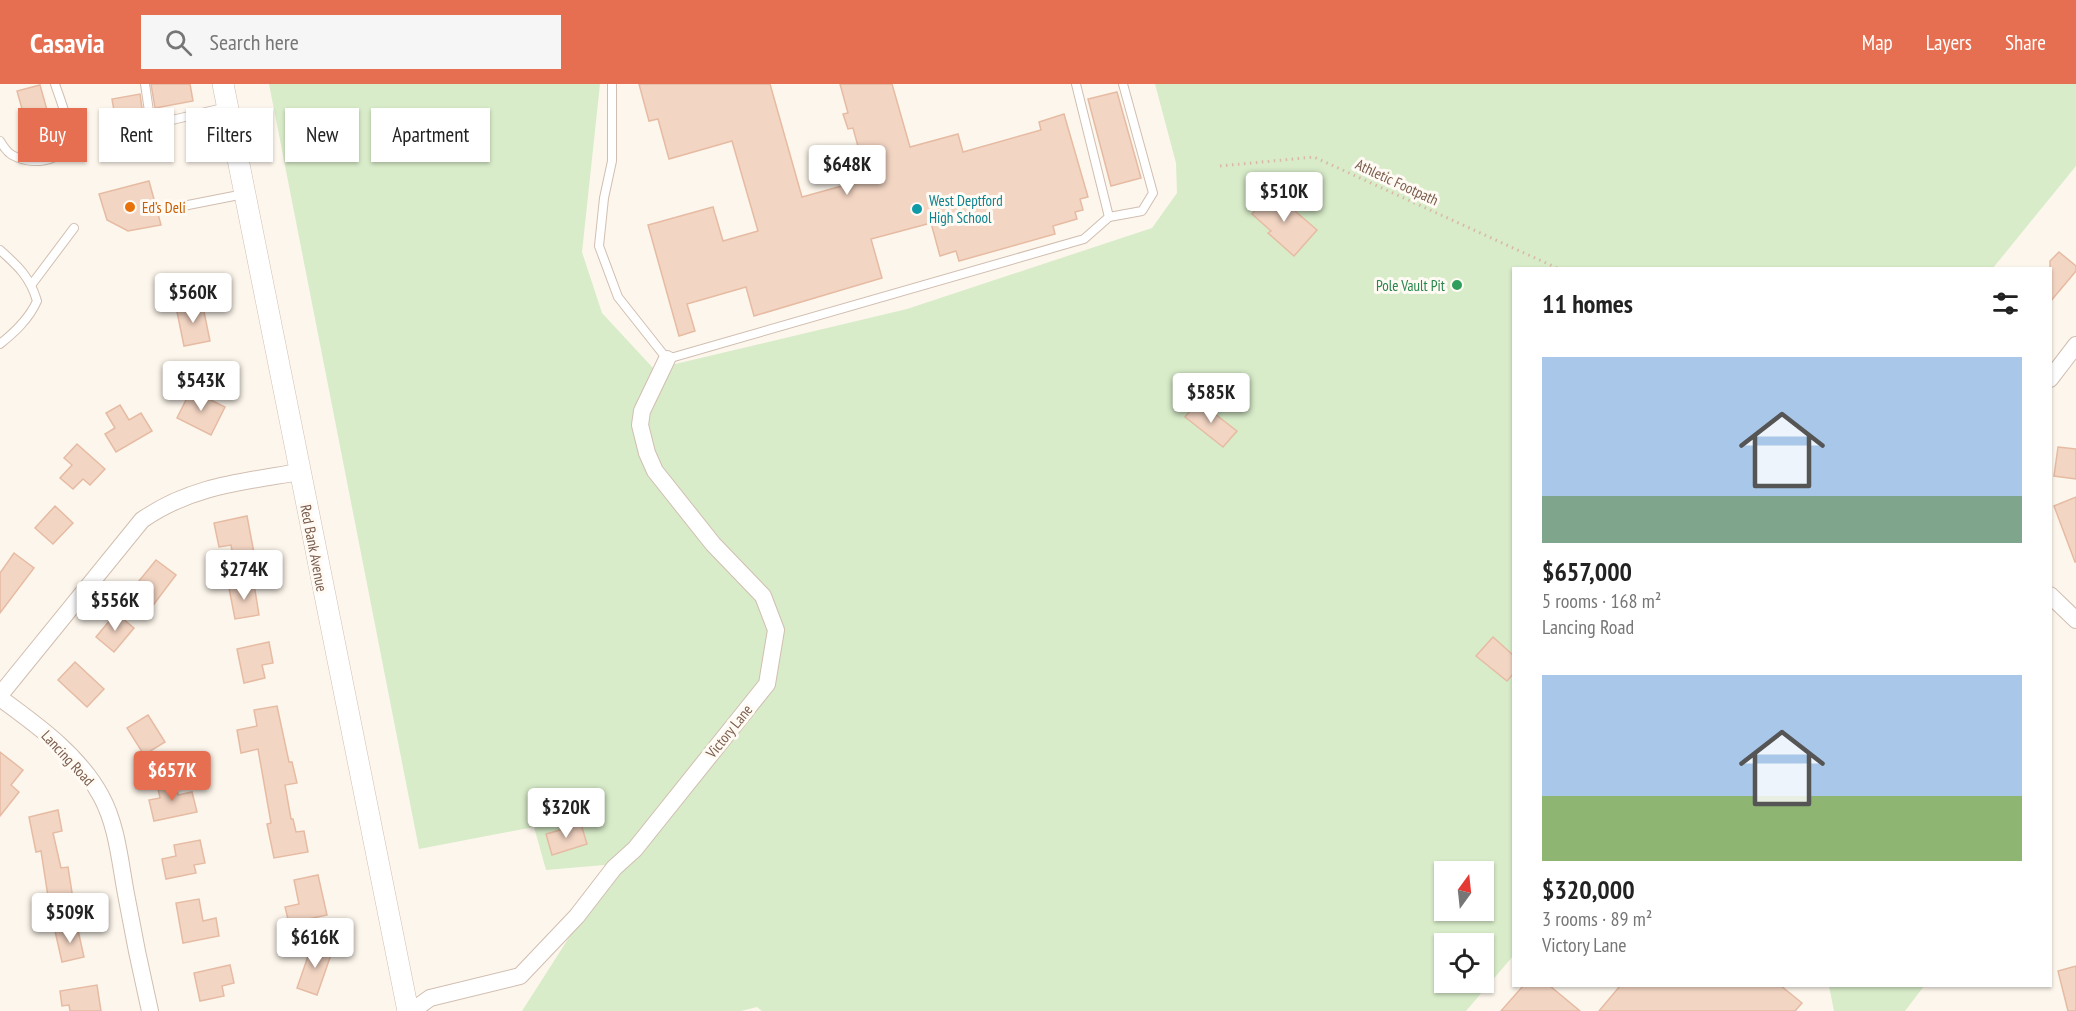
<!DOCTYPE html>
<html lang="en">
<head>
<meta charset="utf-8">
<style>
	:root { --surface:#fff; --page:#f6f6f6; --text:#222; --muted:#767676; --accent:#e76f51 }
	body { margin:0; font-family:"PT Sans Narrow",sans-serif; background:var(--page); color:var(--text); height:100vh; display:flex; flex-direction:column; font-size:22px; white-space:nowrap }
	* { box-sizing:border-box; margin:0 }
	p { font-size:20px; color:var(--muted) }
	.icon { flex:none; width:33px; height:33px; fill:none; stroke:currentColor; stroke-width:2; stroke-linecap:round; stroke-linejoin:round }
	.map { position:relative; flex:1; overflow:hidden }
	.details { position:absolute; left:1512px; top:183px; width:540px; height:720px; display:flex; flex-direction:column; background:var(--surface); border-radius:0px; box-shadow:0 2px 4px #0004 }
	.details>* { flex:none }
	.guide { position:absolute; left:18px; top:24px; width:570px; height:54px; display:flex; gap:12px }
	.needle { width:39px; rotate:15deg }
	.buttons { position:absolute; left:1434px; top:777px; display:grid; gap:12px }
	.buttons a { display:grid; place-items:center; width:60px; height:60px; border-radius:0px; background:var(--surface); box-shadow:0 2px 4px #0004; font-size:30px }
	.price { position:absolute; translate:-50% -51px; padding:0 14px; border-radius:6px; background:#fff; color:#222; font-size:20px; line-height:39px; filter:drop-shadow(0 2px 3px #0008) }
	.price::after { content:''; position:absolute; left:50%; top:36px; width:18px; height:14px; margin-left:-9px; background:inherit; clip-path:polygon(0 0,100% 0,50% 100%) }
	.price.selected { background:var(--accent); color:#fff }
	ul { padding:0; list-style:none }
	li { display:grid; align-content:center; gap:12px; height:318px; padding:0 30px }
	li span { display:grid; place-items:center; height:186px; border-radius:0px; color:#555 }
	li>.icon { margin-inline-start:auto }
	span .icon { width:108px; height:108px; fill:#fffc; stroke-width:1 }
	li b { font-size:26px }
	h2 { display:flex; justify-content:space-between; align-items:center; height:72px; padding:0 30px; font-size:26px }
	.chip { padding:0 21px; border-radius:0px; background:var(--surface); box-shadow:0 2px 4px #0004; font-size:21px; line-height:54px }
	.chip.selected { background:var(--accent); color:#fff }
	header { display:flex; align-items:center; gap:36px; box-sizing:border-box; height:84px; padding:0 30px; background:var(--accent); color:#fff }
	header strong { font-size:28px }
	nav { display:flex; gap:33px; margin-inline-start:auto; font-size:21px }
	.search { width:420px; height:54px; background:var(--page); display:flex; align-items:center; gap:15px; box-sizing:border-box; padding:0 21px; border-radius:0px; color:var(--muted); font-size:22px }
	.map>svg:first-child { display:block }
	.green { fill:#d8ecc9; fill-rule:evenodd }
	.building { fill:#f3d5c3; stroke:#e6bba3; stroke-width:1.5 }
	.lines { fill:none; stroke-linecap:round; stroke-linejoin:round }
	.service-casing { stroke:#d1beb0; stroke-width:10 }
	.minor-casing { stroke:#d1beb0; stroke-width:18 }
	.tertiary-casing { stroke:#d1beb0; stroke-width:22 }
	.path { stroke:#d9b8a5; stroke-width:3; stroke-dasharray:1.5 4.5; stroke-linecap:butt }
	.service { stroke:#fff; stroke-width:8 }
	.minor { stroke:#fff; stroke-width:16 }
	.tertiary { stroke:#fff; stroke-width:21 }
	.food-dot { fill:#e8710a; stroke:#fffaf3; stroke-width:2 }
	.culture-dot { fill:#0f9aa8; stroke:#fffaf3; stroke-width:2 }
	.leisure-dot { fill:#2e9e5b; stroke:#fffaf3; stroke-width:2 }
	.labels { text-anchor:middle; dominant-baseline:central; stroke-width:6; stroke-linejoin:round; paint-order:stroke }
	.street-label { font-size:15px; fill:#7a5c4d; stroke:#fffaf3 }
	.culture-label { font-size:15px; fill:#0d838f; stroke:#fffaf3; text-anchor:start }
	.food-label { font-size:15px; fill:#c56008; stroke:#fffaf3; text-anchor:start }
	.leisure-label { font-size:15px; fill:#27864d; stroke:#fffaf3; text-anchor:end }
</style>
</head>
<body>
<header>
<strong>Casavia</strong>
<div class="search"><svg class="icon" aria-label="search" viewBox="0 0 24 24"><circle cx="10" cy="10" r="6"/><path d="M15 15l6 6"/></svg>Search here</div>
<nav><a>Map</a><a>Layers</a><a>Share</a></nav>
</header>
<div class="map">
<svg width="2076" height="927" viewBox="0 0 2076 927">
	<rect width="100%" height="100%" fill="#fdf6ec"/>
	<g class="green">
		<path d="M269,0H600L582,168L602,229L654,285L907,225L1152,144L1177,109L1176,79L1155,0H2076V82L1993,184H1514L1513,872L1466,927H762L757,923L741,927H522L616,780L546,786L534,743L419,765ZM1444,788H1484V826H1444ZM1444,860H1484V898H1444Z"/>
		<polygon points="1829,902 1924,902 1905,927 1834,927"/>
	</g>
	<g class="building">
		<polygon points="151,0 190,0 193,17 155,24"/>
		<polygon points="639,0 770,0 802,113 867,95 853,44 848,45 843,30 848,29 840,0 892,0 910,63 958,50 963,68 1041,46 1039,38 1064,30 1088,113 1080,115 1083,126 1075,128 1077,135 1053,142 1055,150 959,177 956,167 940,172 931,139 871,155 882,194 754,232 746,203 687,220 695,247 679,252 648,141 713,123 723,157 758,147 732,57 669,75 658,35 649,37"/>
		<polygon points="40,1 52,44 29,50 17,7"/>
		<polygon points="1117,8 1141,94 1111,102 1088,15"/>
		<polygon points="140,10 145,45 118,50 112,15"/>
		<polygon points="149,97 161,141 128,147 107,136 99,110"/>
		<polygon points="1272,107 1317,146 1294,172 1268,149 1271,147 1252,130"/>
		<polygon points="2059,168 2076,182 2076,187 2050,218 2050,177"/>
		<polygon points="202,218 210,257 184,262 176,223"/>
		<polygon points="191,306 225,323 211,351 177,334"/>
		<polygon points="1198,317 1237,347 1223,363 1185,333"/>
		<polygon points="120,321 129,336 141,329 152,347 116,368 105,350 115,344 106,329"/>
		<polygon points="77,360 105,385 90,401 83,395 73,405 60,394 72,381 64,374"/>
		<polygon points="2058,363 2076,365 2076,395 2054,392"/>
		<polygon points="2076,413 2076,478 2075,478 2054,422"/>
		<polygon points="55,422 73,439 53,460 35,444"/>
		<polygon points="247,432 254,469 233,473 231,461 219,463 214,439"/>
		<polygon points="14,469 34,484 0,529 0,489"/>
		<polygon points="156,476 176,491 151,524 130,508"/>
		<polygon points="254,500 259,531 235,535 229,504"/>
		<polygon points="116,529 134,544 114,568 96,553"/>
		<polygon points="1493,553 1514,572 1514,589 1507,597 1476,572"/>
		<polygon points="269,558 273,579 262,581 265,594 244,599 237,565"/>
		<polygon points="75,578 104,605 87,623 58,596"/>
		<polygon points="277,622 289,678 292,678 297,699 285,701 291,735 293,735 296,748 304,747 308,768 274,774 267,740 271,739 258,665 241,669 237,646 257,642 254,626"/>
		<polygon points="148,631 165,658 144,671 127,644"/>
		<polygon points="0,668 23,686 11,701 19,708 0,732"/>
		<polygon points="175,696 178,711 192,708 197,728 154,737 149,716 160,714 157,700"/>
		<polygon points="58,726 62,747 53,749 61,784 68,783 73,815 49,819 41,767 36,768 29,733"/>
		<polygon points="581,740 587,760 552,771 546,750"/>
		<polygon points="200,756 205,779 194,781 196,789 166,795 162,775 176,772 174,761"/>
		<polygon points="318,791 327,831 289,839 285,823 299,820 294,796"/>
		<polygon points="199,815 203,837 216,834 219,852 183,859 176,819"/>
		<polygon points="77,842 84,873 62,878 55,847"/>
		<polygon points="313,858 333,865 317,911 297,904"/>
		<polygon points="230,881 234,899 222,902 224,912 200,917 194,889"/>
		<polygon points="2076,882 2076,927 2068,927 2058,887"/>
		<polygon points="97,901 101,927 70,927 69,921 62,922 60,907"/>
		<polygon points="1523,902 1550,902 1580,927 1501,927"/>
		<polygon points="1620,902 1781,902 1802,919 1795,927 1599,927"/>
	</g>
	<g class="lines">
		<g class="service-casing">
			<g id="service">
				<polyline points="145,0 151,41 227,23"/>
				<polyline points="612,0 612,77 604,114 599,162 618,213 667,275 1084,155 1109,133"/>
				<polyline points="1076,0 1109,133 1142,127 1153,109 1123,0"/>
				<path d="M0,57C3,62 7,68 12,71C30,81 62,80 68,56C71,41 60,15 55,0"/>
				<polyline points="183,122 244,110"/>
				<path d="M0,166C18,182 30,193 37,217C29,235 15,248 0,260"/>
				<polyline points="32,200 74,144"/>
			</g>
		</g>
		<g class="minor-casing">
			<g id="minor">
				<polyline points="2050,295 2076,261"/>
				<polyline points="2050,511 2076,536"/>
				<path d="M0,611L142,436C191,402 241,398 299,388"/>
				<path d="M0,614C37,641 79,671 101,712C117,741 120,778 126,810C133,849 141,888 150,927"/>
				<polyline points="412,927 430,914 520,892 577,832 614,784 635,765 767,600 776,546 763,512 713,460 655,387 647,369 640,341 642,327 667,275"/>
			</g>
		</g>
		<g class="tertiary-casing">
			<polyline id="tertiary" points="223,0 408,927"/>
		</g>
		<polyline class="path" points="1220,82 1314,73 1557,184"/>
		<use href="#service" class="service"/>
		<use href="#minor" class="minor"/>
		<use href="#tertiary" class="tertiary"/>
	</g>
	<circle class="food-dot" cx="130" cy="123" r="6"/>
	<circle class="culture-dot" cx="917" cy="125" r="6"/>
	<circle class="leisure-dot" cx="1457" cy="201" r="6"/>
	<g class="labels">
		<g class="street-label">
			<text transform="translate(1397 98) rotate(25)">Athletic Footpath</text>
			<text transform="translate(314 464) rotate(79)">Red Bank Avenue</text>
			<text transform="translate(729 647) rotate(-51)">Victory Lane</text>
			<text transform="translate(68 674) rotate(47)">Lancing Road</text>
		</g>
		<g class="culture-label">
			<text x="929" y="116">West Deptford<tspan x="929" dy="17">High School</tspan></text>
		</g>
		<g class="food-label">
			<text x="142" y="123">Ed’s Deli</text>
		</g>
		<g class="leisure-label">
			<text x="1445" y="201">Pole Vault Pit</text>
		</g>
	</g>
</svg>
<div class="buttons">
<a><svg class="needle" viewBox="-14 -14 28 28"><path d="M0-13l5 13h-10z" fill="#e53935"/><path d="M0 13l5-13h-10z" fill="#767676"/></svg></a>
<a><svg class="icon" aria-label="locate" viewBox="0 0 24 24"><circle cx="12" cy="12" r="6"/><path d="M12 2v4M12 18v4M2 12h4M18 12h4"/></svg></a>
</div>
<b class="price" style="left:847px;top:112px">$648K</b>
<b class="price" style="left:1284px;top:139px">$510K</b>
<b class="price" style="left:193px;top:240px">$560K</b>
<b class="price" style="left:201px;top:328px">$543K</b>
<b class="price" style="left:1211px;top:340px">$585K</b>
<b class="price" style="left:244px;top:517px">$274K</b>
<b class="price" style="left:115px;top:548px">$556K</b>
<b class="price selected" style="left:172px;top:718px">$657K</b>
<b class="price" style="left:566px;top:755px">$320K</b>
<b class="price" style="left:70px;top:860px">$509K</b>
<b class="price" style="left:315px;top:885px">$616K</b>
<div class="guide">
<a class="chip selected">Buy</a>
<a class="chip">Rent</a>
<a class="chip">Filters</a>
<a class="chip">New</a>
<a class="chip">Apartment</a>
</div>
<section class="details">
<h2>11 homes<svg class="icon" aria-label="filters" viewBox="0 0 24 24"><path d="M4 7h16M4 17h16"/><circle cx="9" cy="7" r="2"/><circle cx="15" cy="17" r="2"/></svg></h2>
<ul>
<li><span style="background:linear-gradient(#a9c7e8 75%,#7fa58c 0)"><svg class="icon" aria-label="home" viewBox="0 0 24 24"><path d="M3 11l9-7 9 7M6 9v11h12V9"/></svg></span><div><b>$657,000</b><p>5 rooms · 168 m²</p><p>Lancing Road</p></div></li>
<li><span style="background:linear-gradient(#a9c7e8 65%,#8fb573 0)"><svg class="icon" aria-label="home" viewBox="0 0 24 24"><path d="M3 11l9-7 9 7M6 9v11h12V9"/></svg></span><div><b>$320,000</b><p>3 rooms · 89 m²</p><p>Victory Lane</p></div></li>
</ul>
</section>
</div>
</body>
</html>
